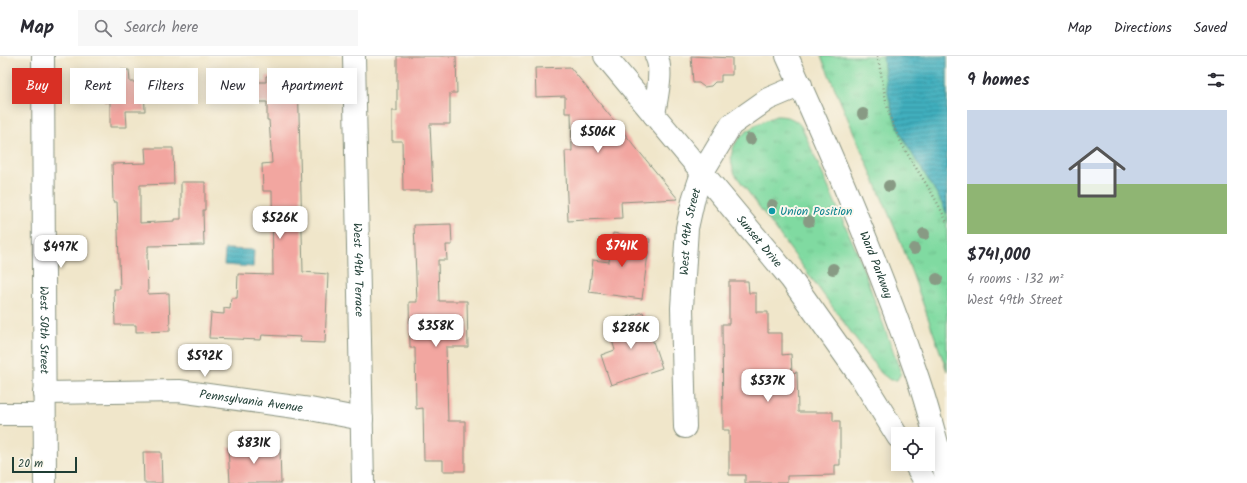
<!DOCTYPE html>
<html lang="en">
<head>
<meta charset="utf-8">
<style>
	:root { --surface:#fff; --page:#f7f7f7; --text:#2b2b33; --muted:#7c7c81; --line:#e1e1e2; --accent:#d93025 }
	body { margin:0; font-family:Kalam,sans-serif; background:var(--page); color:var(--text); height:100vh; display:flex; flex-direction:column; font-size:15px; white-space:nowrap }
	* { box-sizing:border-box; margin:0 }
	p { font-size:13px; color:var(--muted) }
	.icon { flex:none; width:22px; height:22px; fill:none; stroke:currentColor; stroke-width:2; stroke-linecap:round; stroke-linejoin:round }
	.map { position:relative; flex:1; overflow:hidden }
	.side { display:flex; flex-direction:column; background:var(--surface); width:300px }
	.side>* { flex:none }
	.top-card { position:absolute; left:12px; top:12px; width:380px; height:36px; display:flex; gap:8px }
	.tools { position:absolute; left:891px; top:371px; display:grid; gap:8px }
	.tools a { display:grid; place-items:center; width:44px; height:44px; border-radius:0px; background:var(--surface); box-shadow:0 2px 10px #0003; font-size:20px }
	.scale { position:absolute; left:12px; bottom:10px; width:65px; box-sizing:border-box; padding-left:4px; border:2px solid #1f3d34; border-top:0; font-size:11px; line-height:14px; white-space:nowrap; color:#1f3d34; -webkit-text-stroke:3px #fbf7ec; paint-order:stroke }
	.price { position:absolute; translate:-50% -34px; padding:0 9px; border-radius:8px; background:#fff; color:#222; font-size:13px; line-height:26px; filter:drop-shadow(0 1px 2px #0008) }
	.price::after { content:''; position:absolute; left:50%; top:24px; width:12px; height:9px; margin-left:-6px; background:inherit; clip-path:polygon(0 0,100% 0,50% 100%) }
	.price.active { background:var(--accent); color:#fff }
	ul { padding:0; list-style:none }
	li { display:grid; align-content:center; gap:8px; height:212px; padding:0 20px }
	li span { display:grid; place-items:center; height:124px; border-radius:0px; color:#555 }
	li>.icon { margin-inline-start:auto }
	span .icon { width:72px; height:72px; fill:#fffc; stroke-width:1 }
	li b { font-size:17px }
	h2 { display:flex; justify-content:space-between; align-items:center; height:48px; padding:0 20px; font-size:17px }
	.tag { padding:0 14px; border-radius:0px; background:var(--surface); box-shadow:0 2px 10px #0003; font-size:14px; line-height:36px }
	.tag.active { background:var(--accent); color:#fff }
	header { display:flex; align-items:center; gap:24px; box-sizing:border-box; height:56px; padding:0 20px; background:var(--surface); border-bottom:1px solid var(--line) }
	header strong { font-size:19px }
	nav { display:flex; gap:22px; margin-inline-start:auto; font-size:14px }
	.search { width:280px; height:36px; background:var(--page); display:flex; align-items:center; gap:10px; box-sizing:border-box; padding:0 14px; border-radius:0px; color:var(--muted); font-size:15px }
	main { display:flex; flex:1; min-height:0 }
	.map>svg:first-child { display:block }
	.grass { fill:url(#grass-tufts); stroke:#508c6a }
	.water { fill:url(#water-rules); stroke:#307679 }
	.building { fill:#f2a6a0 }
	.lines { fill:none; stroke-linecap:round; stroke-linejoin:round }
	.minor-casing { stroke:#88927f; stroke-width:24 }
	.highway-casing { stroke:#88927f; stroke-width:24 }
	.path { stroke:#88927f; stroke-width:2.5; stroke-dasharray:1 3; stroke-linecap:butt }
	.minor { stroke:#fff; stroke-width:22 }
	.highway { stroke:#fff; stroke-width:22 }
	.tree { fill:#889a84 }
	.culture-dot { fill:#0f9aa8; stroke:#fbf7ec; stroke-width:1.5 }
	.labels { text-anchor:middle; dominant-baseline:central; stroke-width:4; stroke-linejoin:round; paint-order:stroke }
	.culture-label { font-size:12px; fill:#0d838f; stroke:#fbf7ec; text-anchor:start }
	.street-label { font-size:12px; fill:#1f3d34; stroke:#fbf7ec }
</style>
</head>
<body>
<header>
<strong>Map</strong>
<div class="search"><svg class="icon" aria-label="search" viewBox="0 0 24 24"><circle cx="10" cy="10" r="6"/><path d="M15 15l6 6"/></svg>Search here</div>
<nav><a>Map</a><a>Directions</a><a>Saved</a></nav>
</header>
<main>
<div class="map">
<svg width="947" height="427" viewBox="0 0 947 427">
	<defs>
		<pattern id="grass-tufts" width="24" height="20" patternUnits="userSpaceOnUse"><rect width="24" height="20" fill="#80daa1"/><path d="M3 7l-1-3M5 7V3M7 7l1-3M15 17l-1-3M17 17v-4M19 17l1-3" fill="none" stroke="#6ebc8b"/></pattern>
		<pattern id="water-rules" width="6" height="5" patternUnits="userSpaceOnUse"><rect width="6" height="5" fill="#41afbe"/><path d="M0 2.5h6" fill="none" stroke="#36909b"/></pattern>
	</defs>
	<rect width="100%" height="100%" fill="#fbf7ec"/>
	<filter id="ink" filterUnits="userSpaceOnUse"><feTurbulence type="fractalNoise" baseFrequency=".025" numOctaves="2"/><feDisplacementMap in="SourceGraphic" scale="8" xChannelSelector="R" yChannelSelector="G"/><feConvolveMatrix kernelMatrix="1 2 1 2 8 2 1 2 1" color-interpolation-filters="sRGB"/></filter>
	<filter id="wash" filterUnits="userSpaceOnUse"><feTurbulence type="fractalNoise" baseFrequency=".012" numOctaves="4" result="noise"/><feDisplacementMap in="SourceGraphic" scale="16" xChannelSelector="R" yChannelSelector="G"/><feGaussianBlur stdDeviation="0.9" result="paint"/><feColorMatrix in="noise" values="0 0 0 0 0 0 0 0 0 0 0 0 0 0 0 0 0 1.4 0 .05"/><feComposite in="paint" operator="in"/></filter>
	<g filter="url(#wash)">
		<rect width="100%" height="100%" fill="#f0e6ca"/>
		<g class="grass">
			<polygon points="821,0 947,0 947,315 902,189"/>
			<path d="M776,60C789,60 798,63 803,74L857,196L901,317L897,324H890L881,317L735,118C721,86 750,70 776,60Z"/>
		</g>
		<g class="water">
			<path d="M883,0H947V158C935,131 916,107 902,80C890,55 885,28 883,0Z"/>
			<polygon points="225,193 254,194 253,211 224,209"/>
		</g>
		<g id="blocks">
			<g class="building">
				<polygon points="397,0 456,0 457,37 450,37 450,68 430,68 433,135 403,135 402,85 392,85 392,55 397,55"/>
				<polygon points="691,0 732,2 732,19 721,19 721,26 715,26 711,30 704,31 699,27 693,27"/>
				<polygon points="570,11 678,143 621,146 622,162 568,165 565,95 572,95 571,57 565,57 565,40 536,41 535,12"/>
				<polygon points="109,14 129,14 130,26 144,26 145,55 126,55 127,71 110,71 110,46 104,46 103,25 109,25"/>
				<polygon points="298,19 303,216 328,218 325,287 300,286 301,281 262,279 261,284 209,282 211,257 224,258 224,252 230,253 231,242 237,242 238,218 273,219 272,135 263,135 262,108 272,107 269,64 267,64 267,46 253,46 252,26 266,26 266,20"/>
				<polygon points="145,92 173,92 174,128 140,129 140,167 175,165 175,163 181,163 181,126 205,126 205,154 203,154 204,189 148,190 148,198 147,198 148,238 169,237 170,275 136,276 136,269 115,269 114,233 120,233 117,146 113,146 112,108 146,107"/>
				<polygon points="451,168 452,189 446,189 447,204 438,204 439,245 467,245 468,291 446,291 448,365 465,365 465,415 443,415 443,404 424,404 423,352 416,353 415,292 410,292 409,246 417,246 414,169"/>
				<polygon points="613,177 650,183 642,243 589,236 593,204 609,206"/>
				<polygon points="729,225 748,225 749,237 756,237 756,256 768,256 768,277 782,277 782,299 791,298 792,317 797,316 798,356 833,356 833,365 840,365 840,409 835,409 835,419 787,420 787,427 745,427 745,419 729,419 729,374 723,374 722,268 729,268"/>
				<polygon points="643,256 662,312 611,329 601,299 615,294 607,268"/>
				<polygon points="261,390 261,394 280,393 281,427 230,427 228,391"/>
				<polygon points="143,396 161,396 162,427 144,427"/>
			</g>
		</g>
	</g>
	<g filter="url(#ink)">
		<use href="#blocks" fill-opacity="0" stroke="#88927f" stroke-width="1"/>
		<g class="lines">
			<g class="minor-casing">
				<g id="minor">
					<path id="s1" d="M43,0L45,427"/>
					<path id="s2" d="M354,0L363,427"/>
					<path id="s3" d="M605,0L791,223L862,323L898,381"/>
					<path d="M654,59C656,43 664,14 656,0"/>
					<path id="s4" d="M44,337L179,335L310,353L362,363"/>
					<polyline points="0,358 44,358"/>
					<path id="s5" d="M685,371L682,252L687,172L694,141L702,117L731,69L768,43L801,29"/>
					<polyline points="915,408 926,427"/>
				</g>
			</g>
			<g class="highway-casing">
				<g id="highway">
					<path id="s6" d="M787,0C833,101 877,203 913,308C927,346 936,385 947,424"/>
				</g>
			</g>
			<path class="path" d="M877,0C885,30 884,53 899,82C913,111 935,137 947,167"/>
			<use href="#minor" class="minor"/>
			<use href="#highway" class="highway"/>
		</g>
		<g class="tree">
			<circle cx="863" cy="58" r="6"/>
			<circle cx="750" cy="83" r="6"/>
			<circle cx="889" cy="130" r="6"/>
			<circle cx="772" cy="149" r="6"/>
			<circle cx="809" cy="165" r="6"/>
			<circle cx="924" cy="178" r="6"/>
			<circle cx="914" cy="193" r="6"/>
			<circle cx="833" cy="213" r="6"/>
			<circle cx="937" cy="223" r="6"/>
		</g>
	</g>
	<circle class="culture-dot" cx="772" cy="155" r="4"/>
	<g class="labels">
		<g class="culture-label">
			<text x="780" y="155">Union Position</text>
		</g>
		<g class="street-label">
			<text stroke="none"><textPath href="#s5" startOffset="196">West 49th Street</textPath></text>
			<text stroke="none"><textPath href="#s3" startOffset="241">Sunset Drive</textPath></text>
			<text stroke="none"><textPath href="#s6" startOffset="227">Ward Parkway</textPath></text>
			<text stroke="none"><textPath href="#s2" startOffset="214">West 49th Terrace</textPath></text>
			<text stroke="none"><textPath href="#s1" startOffset="274">West 50th Street</textPath></text>
			<text stroke="none"><textPath href="#s4" startOffset="208">Pennsylvania Avenue</textPath></text>
		</g>
	</g>
</svg>
<div class="tools">
<a><svg class="icon" aria-label="locate" viewBox="0 0 24 24"><circle cx="12" cy="12" r="6"/><path d="M12 2v4M12 18v4M2 12h4M18 12h4"/></svg></a>
</div>
<div class="scale">20 m</div>
<b class="price" style="left:598px;top:98px">$506K</b>
<b class="price" style="left:280px;top:184px">$526K</b>
<b class="price active" style="left:622px;top:212px">$741K</b>
<b class="price" style="left:61px;top:213px">$497K</b>
<b class="price" style="left:436px;top:292px">$358K</b>
<b class="price" style="left:631px;top:294px">$286K</b>
<b class="price" style="left:205px;top:322px">$592K</b>
<b class="price" style="left:768px;top:347px">$537K</b>
<b class="price" style="left:254px;top:409px">$831K</b>
<div class="top-card">
<a class="tag active">Buy</a>
<a class="tag">Rent</a>
<a class="tag">Filters</a>
<a class="tag">New</a>
<a class="tag">Apartment</a>
</div>
</div>
<section class="side">
<h2>9 homes<svg class="icon" aria-label="filters" viewBox="0 0 24 24"><path d="M4 7h16M4 17h16"/><circle cx="9" cy="7" r="2"/><circle cx="15" cy="17" r="2"/></svg></h2>
<ul>
<li><span style="background:linear-gradient(#c9d6e8 60%,#8fb573 0)"><svg class="icon" aria-label="home" viewBox="0 0 24 24"><path d="M3 11l9-7 9 7M6 9v11h12V9"/></svg></span><div><b>$741,000</b><p>4 rooms · 132 m²</p><p>West 49th Street</p></div></li>
</ul>
</section>
</main>
</body>
</html>
